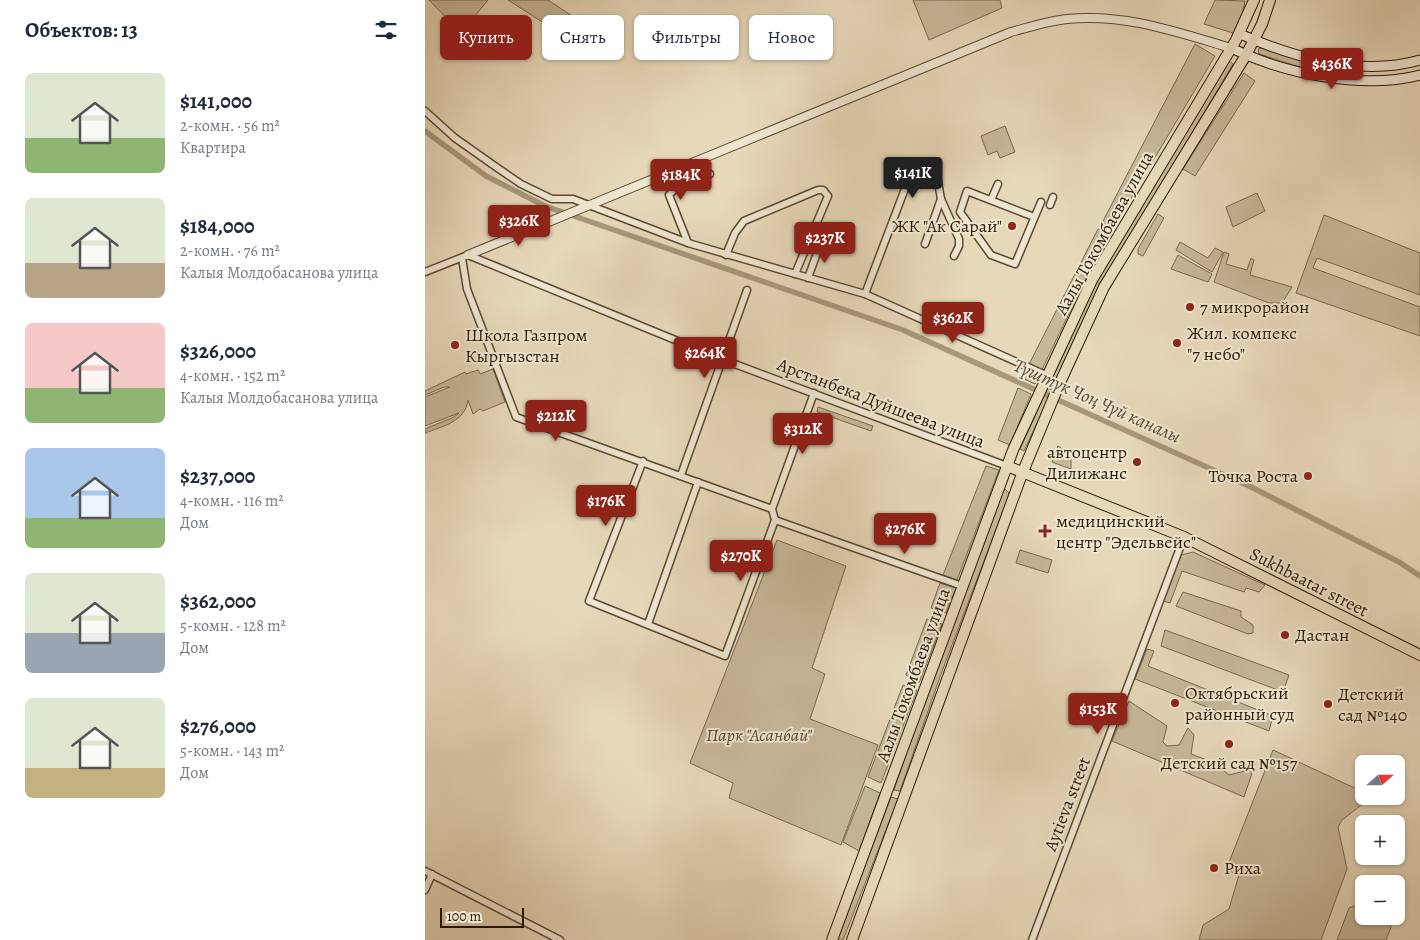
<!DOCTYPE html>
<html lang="ru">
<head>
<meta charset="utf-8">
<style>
	:root { --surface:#fff; --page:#f2f2f3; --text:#1f2937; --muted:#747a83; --accent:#8f2418 }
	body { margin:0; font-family:Alegreya,serif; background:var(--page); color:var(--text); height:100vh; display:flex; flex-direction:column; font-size:19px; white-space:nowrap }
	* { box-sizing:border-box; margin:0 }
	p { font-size:16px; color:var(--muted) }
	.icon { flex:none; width:28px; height:28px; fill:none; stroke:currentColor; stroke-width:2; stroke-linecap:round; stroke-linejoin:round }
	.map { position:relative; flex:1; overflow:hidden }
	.details { display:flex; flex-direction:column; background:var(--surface); width:425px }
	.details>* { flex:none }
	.guide { position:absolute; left:15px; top:15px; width:475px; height:45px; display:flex; gap:10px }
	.needle { width:32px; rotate:69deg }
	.fabs { position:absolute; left:930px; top:755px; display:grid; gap:10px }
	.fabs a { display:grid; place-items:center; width:50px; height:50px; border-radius:8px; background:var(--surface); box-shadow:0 1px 4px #0004; font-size:25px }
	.scale { position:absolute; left:15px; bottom:12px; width:84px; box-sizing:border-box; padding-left:5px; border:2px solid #2d1900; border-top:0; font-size:14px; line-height:18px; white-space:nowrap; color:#2d1900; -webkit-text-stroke:4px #efe6d2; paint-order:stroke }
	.price { position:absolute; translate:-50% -42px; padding:0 11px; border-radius:5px; background:var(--accent); color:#fff; font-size:16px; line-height:32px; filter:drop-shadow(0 1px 2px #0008) }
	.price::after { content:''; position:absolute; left:50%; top:30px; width:15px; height:11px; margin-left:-8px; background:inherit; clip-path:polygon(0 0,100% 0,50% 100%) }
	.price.current { background:#222; color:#fff }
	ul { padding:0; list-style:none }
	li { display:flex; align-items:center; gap:15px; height:125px; padding:0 25px }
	li span { display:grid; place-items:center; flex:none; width:140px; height:100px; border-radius:8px; color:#555 }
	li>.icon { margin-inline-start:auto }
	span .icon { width:60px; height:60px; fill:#fffc; stroke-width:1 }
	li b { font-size:21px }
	h2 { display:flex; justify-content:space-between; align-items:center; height:60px; padding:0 25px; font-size:21px }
	.chip { padding:0 18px; border-radius:8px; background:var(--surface); box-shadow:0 1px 4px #0004; font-size:18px; line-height:45px }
	.chip.current { background:var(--accent); color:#fff }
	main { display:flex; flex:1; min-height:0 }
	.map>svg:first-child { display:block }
	.green { fill:#c7b89a; stroke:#7a684d }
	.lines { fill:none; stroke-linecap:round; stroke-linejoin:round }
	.canal { stroke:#a8977b; stroke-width:5.5 }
	.minor-casing { stroke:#5c492e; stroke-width:9 }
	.tertiary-casing { stroke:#5c492e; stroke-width:10 }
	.secondary-casing { stroke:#2d1900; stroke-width:11 }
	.primary-casing { stroke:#2d1900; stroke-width:12 }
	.minor { stroke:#efe6d2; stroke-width:6 }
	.tertiary { stroke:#efe6d2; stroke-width:8 }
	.secondary { stroke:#efe6d2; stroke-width:9 }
	.primary { stroke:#e7d8ba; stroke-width:10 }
	.poi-dot { fill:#8f2418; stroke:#efe6d2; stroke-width:2 }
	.labels { text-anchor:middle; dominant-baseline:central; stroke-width:4; stroke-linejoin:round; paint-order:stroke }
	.poi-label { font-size:18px; fill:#2d1900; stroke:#efe6d2; text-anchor:start }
	.street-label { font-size:18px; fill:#2d1900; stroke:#efe6d2 }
	.park-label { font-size:18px; font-style:italic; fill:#5b492e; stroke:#efe6d2 }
	.water-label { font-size:19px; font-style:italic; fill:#5e4b31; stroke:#efe6d2 }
</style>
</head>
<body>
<main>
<section class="details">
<h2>Объектов: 13<svg class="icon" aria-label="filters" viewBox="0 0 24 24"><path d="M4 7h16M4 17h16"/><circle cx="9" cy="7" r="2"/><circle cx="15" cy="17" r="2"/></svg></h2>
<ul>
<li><span style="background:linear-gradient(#dfe7d0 65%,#8fb573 0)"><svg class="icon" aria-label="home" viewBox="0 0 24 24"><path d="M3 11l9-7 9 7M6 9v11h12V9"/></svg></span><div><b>$141,000</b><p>2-комн. · 56 m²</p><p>Квартира</p></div></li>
<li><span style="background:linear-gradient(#dfe7d0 65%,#b9a48a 0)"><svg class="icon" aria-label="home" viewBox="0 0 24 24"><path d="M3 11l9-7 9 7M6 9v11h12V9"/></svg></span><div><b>$184,000</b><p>2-комн. · 76 m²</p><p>Калыя Молдобасанова улица</p></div></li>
<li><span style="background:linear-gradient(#f6c9c9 65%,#8fb573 0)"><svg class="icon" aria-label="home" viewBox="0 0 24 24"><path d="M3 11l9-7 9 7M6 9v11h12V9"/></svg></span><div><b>$326,000</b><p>4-комн. · 152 m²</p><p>Калыя Молдобасанова улица</p></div></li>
<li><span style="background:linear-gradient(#a9c7e8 70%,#8fb573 0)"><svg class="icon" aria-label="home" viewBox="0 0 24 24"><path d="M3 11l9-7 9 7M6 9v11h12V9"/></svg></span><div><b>$237,000</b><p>4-комн. · 116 m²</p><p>Дом</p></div></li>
<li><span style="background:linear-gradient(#dfe7d0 60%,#9aa5b1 0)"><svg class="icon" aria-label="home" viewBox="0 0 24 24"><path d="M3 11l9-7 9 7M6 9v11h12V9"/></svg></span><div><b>$362,000</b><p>5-комн. · 128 m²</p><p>Дом</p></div></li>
<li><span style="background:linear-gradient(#dfe7d0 70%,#c2b280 0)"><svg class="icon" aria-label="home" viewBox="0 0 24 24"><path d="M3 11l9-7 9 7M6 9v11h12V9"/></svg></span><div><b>$276,000</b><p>5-комн. · 143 m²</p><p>Дом</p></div></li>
</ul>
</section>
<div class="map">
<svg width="995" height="940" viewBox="0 0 995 940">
	<rect width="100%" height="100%" fill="#e7d8ba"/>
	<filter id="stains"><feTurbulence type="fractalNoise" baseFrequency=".004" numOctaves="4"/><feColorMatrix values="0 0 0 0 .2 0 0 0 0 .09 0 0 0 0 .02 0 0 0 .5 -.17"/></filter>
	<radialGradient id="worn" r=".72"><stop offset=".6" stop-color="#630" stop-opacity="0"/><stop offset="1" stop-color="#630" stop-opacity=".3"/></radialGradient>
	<g class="green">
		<polygon points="4,0 63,0 36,33"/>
		<polygon points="83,0 123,0 150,18 147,41"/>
		<polygon points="488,0 575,0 577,8 504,40"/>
		<polygon points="790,0 820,1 816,20 808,33 779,24"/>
		<polygon points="770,44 790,56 689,227 677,223"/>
		<path d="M836,48L888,63L930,71L931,75C914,81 853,60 834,54L833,49Z"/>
		<polygon points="804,61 808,64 676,285 599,451 595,449 672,280"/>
		<polygon points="819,73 830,81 770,176 758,169"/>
		<polygon points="580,126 590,152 575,158 572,151 563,155 556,136"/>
		<polygon points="832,193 840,211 808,227 801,207"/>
		<polygon points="733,214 739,218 718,256 713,254 713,249"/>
		<polygon points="899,215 995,253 995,295 892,258 888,268 995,307 995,336 871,293"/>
		<polygon points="673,229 686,236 663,274 610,384 597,378"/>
		<polygon points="755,242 783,258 790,248 798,252 787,272 751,250"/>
		<polygon points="799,252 804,254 801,264 822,270 826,258 829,260 825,275 867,287 857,303 844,303 789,282"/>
		<polygon points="753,255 787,274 783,282 746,269"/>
		<path d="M68,369L80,402L58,411L55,409L48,414L43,400C40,422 18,426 0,433V429L29,417L34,413L0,426V397L25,387H19L0,395V391L40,372L41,374L53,370L55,374Z"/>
		<polygon points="593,388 606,394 585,445 573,440"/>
		<polygon points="393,407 448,426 446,431 392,412"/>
		<polygon points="633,446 646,455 646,469 627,462"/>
		<polygon points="561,466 574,470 532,580 518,575"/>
		<polygon points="579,488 584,493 581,503 516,674 475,791 469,790 521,637"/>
		<polygon points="352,540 421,566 387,668 400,674 385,719 453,745 416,845 304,798 308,783 265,763"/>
		<polygon points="595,550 627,560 623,573 591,563"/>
		<polygon points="768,552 840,585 834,592 821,588 819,592 757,571 745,603 738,601 756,555"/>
		<polygon points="515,583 531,588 521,613 506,608"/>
		<polygon points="758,592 816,611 816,617 828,625 828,633 823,634 751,606"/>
		<polygon points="502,619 517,624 494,683 481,675"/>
		<polygon points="740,630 864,675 858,692 736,646"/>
		<polygon points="722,649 729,651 723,666 848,716 844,731 710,679"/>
		<polygon points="478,685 492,690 456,783 443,777"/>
		<polygon points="704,701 742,726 738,742 742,746 754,745 763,728 769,735 766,754 790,763 804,775 820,771 830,764 819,797 687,741"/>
		<polygon points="848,750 936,791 939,803 917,820 913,827 922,869 896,940 774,940 778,925 804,909 814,875 801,870"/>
		<polygon points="440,786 455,793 434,851 418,842"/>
		<polygon points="466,797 473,799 418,940 412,940"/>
		<polygon points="939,902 939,916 964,916 966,927 961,940 912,940 924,908"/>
	</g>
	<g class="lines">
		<polyline class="canal" points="0,131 61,176 120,206 478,330 826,487 974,562 995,576"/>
		<g class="minor-casing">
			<g id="minor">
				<polyline points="0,111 30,138 74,169 96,184 127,199 148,199 263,243 440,294 623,376"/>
				<polyline points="566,200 573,184"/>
				<polyline points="625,205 628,197"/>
				<polyline points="609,217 542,191 535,212 566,255 590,264 616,202"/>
				<polyline points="263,243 244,195 251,188 285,174"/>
				<polyline points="500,244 516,199"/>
				<polyline points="301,255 310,233 319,221 393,190 398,190 403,196 370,274"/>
				<polyline points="37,258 42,289 91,417 347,509"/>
				<polyline points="0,272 43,255 299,360 582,466"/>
				<polyline points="383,278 396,242"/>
				<polyline points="440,294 489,165 501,168 512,176 516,199 534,239 534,246 529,256"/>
				<polyline points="218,461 164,601 300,656 350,520 347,509 389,393"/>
				<polyline points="256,475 322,290"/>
				<polyline points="350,520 537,586"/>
				<polyline points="223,624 273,482"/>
				<polyline points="0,871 135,940"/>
				<polyline points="0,890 7,874"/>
				<polyline points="607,940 759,537"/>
			</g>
		</g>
		<g class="tertiary-casing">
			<path id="tertiary" d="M43,255L586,32C605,27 623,21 642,19C699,13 752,32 806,48"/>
		</g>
		<g class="secondary-casing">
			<g id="secondary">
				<path d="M815,34C870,58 936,77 995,60"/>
				<path d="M806,48C860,74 937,90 995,75"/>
			</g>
		</g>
		<g class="primary-casing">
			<g id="primary">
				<polyline points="582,466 759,537 995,655"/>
				<polyline points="407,940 588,450 667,280 811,40 829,0"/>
				<polyline points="427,940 597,474 633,387 679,287 821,55 837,24 845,0"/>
			</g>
		</g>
		<use href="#minor" class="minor"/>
		<use href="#tertiary" class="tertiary"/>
		<use href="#secondary" class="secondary"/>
		<use href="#primary" class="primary"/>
	</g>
	<g class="poi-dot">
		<circle cx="587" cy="226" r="5"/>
		<circle cx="765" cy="307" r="5"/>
		<circle cx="752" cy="343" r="5"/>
		<circle cx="30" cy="345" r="5"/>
		<circle cx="712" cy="462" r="5"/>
		<circle cx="883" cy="476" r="5"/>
		<path d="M617.5 523.5h5v5h5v5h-5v5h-5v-5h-5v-5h5z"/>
		<circle cx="860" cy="635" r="5"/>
		<circle cx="750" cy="703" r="5"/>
		<circle cx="903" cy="704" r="5"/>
		<circle cx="804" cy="744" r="5"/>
		<circle cx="789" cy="868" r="5"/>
	</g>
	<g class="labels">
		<g class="poi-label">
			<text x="577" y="226" text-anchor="end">ЖК "Ак Сарай"</text>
			<text x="775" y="307">7 микрорайон</text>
			<text x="762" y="333">Жил. компекс<tspan x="762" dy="21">"7 небо"</tspan></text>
			<text x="40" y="335">Школа Газпром<tspan x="40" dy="21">Кыргызстан</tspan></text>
			<text x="702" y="452" text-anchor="end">автоцентр<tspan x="702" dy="21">Дилижанс</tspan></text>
			<text x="873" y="476" text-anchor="end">Точка Роста</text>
			<text x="631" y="521">медицинский<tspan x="631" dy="21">центр "Эдельвейс"</tspan></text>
			<text x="870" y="635">Дастан</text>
			<text x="760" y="693">Октябрьский<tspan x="760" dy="21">районный суд</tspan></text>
			<text x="913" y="694">Детский<tspan x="913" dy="21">сад №140</tspan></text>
			<text x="804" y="763" text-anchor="middle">Детский сад №157</text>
			<text x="799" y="868">Риха</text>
		</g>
		<g class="street-label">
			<text transform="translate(679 233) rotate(-61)">Аалы Токомбаева улица</text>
			<text transform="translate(456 403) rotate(21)">Арстанбека Дуйшеева улица</text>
			<text transform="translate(884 582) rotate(27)">Sukhbaatar street</text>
			<text transform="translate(488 675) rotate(-70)">Аалы Токомбаева улица</text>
			<text transform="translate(642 804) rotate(-69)">Aytieva street</text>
		</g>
		<g class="park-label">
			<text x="334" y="735">Парк "Асанбай"</text>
		</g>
		<g class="water-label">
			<text transform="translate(672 401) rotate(24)">Түштүк Чоң Чүй каналы</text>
		</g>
	</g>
	<rect width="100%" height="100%" filter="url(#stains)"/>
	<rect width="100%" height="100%" fill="url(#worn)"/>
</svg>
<div class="fabs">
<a><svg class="needle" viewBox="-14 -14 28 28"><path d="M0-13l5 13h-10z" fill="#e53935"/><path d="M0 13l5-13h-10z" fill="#747a83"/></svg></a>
<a>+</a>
<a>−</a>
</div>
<div class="scale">100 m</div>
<b class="price" style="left:907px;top:90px">$436K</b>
<b class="price current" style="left:488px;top:199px">$141K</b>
<b class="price" style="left:256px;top:201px">$184K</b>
<b class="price" style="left:94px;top:247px">$326K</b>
<b class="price" style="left:400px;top:264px">$237K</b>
<b class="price" style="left:528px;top:344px">$362K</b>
<b class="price" style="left:280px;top:379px">$264K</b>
<b class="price" style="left:131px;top:442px">$212K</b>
<b class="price" style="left:378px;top:455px">$312K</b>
<b class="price" style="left:181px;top:527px">$176K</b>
<b class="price" style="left:480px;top:555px">$276K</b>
<b class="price" style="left:316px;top:582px">$270K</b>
<b class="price" style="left:673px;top:735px">$153K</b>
<div class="guide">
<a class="chip current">Купить</a>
<a class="chip">Снять</a>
<a class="chip">Фильтры</a>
<a class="chip">Новое</a>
</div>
</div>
</main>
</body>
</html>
